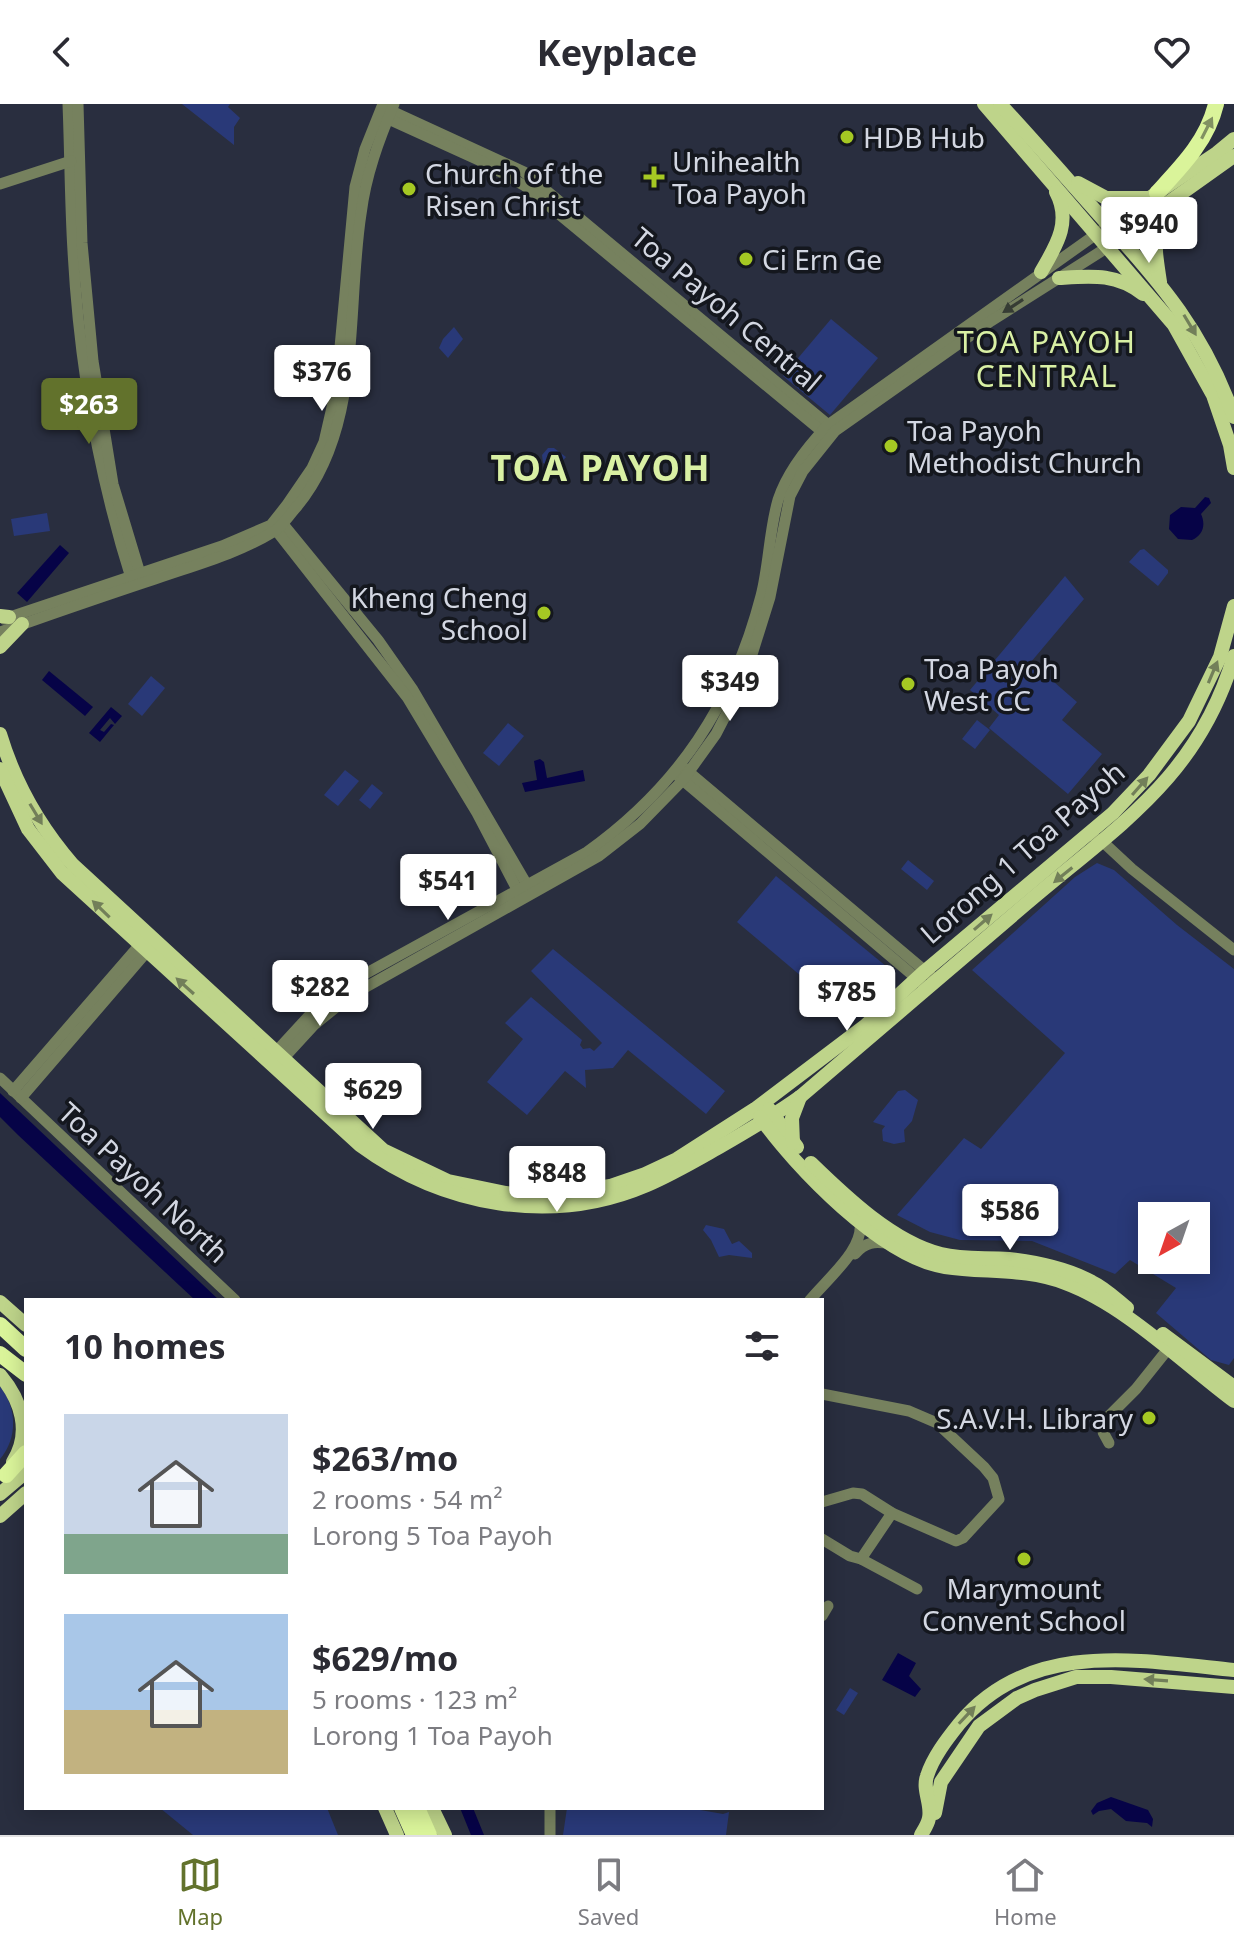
<!DOCTYPE html>
<html lang="en">
<head>
<meta charset="utf-8">
<style>
	:root { --surface:#fff; --page:#f7f7f7; --text:#2b2b33; --muted:#7c7c81; --line:#e1e1e2; --accent:#62722c }
	body { margin:0; font-family:"Noto Sans",sans-serif; background:var(--page); color:var(--text); height:100vh; display:flex; flex-direction:column; font-size:30px; white-space:nowrap }
	* { box-sizing:border-box; margin:0 }
	p { font-size:26px; color:var(--muted) }
	.icon { flex:none; width:44px; height:44px; fill:none; stroke:currentColor; stroke-width:2; stroke-linecap:round; stroke-linejoin:round }
	.map { position:relative; flex:1; overflow:hidden }
	.side { position:absolute; left:24px; top:1194px; width:800px; height:512px; display:flex; flex-direction:column; background:var(--surface); border-radius:0px; box-shadow:0 4px 20px #0003 }
	.side>* { flex:none }
	.needle { width:52px; rotate:220deg }
	.controls { position:absolute; left:1138px; top:1098px; display:grid; gap:16px }
	.controls a { display:grid; place-items:center; width:72px; height:72px; border-radius:0px; background:var(--surface); box-shadow:0 4px 20px #0003; font-size:40px }
	.price { position:absolute; translate:-50% -68px; padding:0 18px; border-radius:8px; background:#fff; color:#222; font-size:26px; line-height:52px; filter:drop-shadow(0 2px 4px #0008) }
	.price::after { content:''; position:absolute; left:50%; top:48px; width:24px; height:18px; margin-left:-12px; background:inherit; clip-path:polygon(0 0,100% 0,50% 100%) }
	.price.selected { background:var(--accent); color:#fff }
	ul { padding:0; list-style:none }
	li { display:flex; align-items:center; gap:24px; height:200px; padding:0 40px }
	li span { display:grid; place-items:center; flex:none; width:224px; height:160px; border-radius:0px; color:#555 }
	li>.icon { margin-inline-start:auto }
	span .icon { width:96px; height:96px; fill:#fffc; stroke-width:1 }
	li b { font-size:34px }
	h2 { display:flex; justify-content:space-between; align-items:center; height:96px; padding:0 40px; font-size:34px }
	header { display:flex; justify-content:space-between; align-items:center; height:104px; padding:0 40px; background:var(--surface); font-size:36px; font-weight:700 }
	.dock { display:flex; justify-content:space-around; align-items:center; height:112px; border-top:2px solid var(--line); background:var(--surface); font-size:22px; color:var(--muted) }
	.dock a { display:grid; justify-items:center; gap:4px }
	.dock .selected { color:var(--accent) }
	.map>svg:first-child { display:block }
	.green { fill:#293978; fill-rule:evenodd }
	.water { fill:#060347 }
	.lines { fill:none; stroke-linecap:round; stroke-linejoin:round }
	.minor { stroke:#76815e; stroke-width:11 }
	.major { stroke:#bed48a; stroke-width:14 }
	.highway { stroke:#daf49a; stroke-width:16 }
	.oneway { fill:#819162 }
	.oneway2 { fill:#363c34 }
	.oneway3 { fill:#727f59 }
	.poi-dot { fill:#a5c823; stroke:#14171e; stroke-width:3 }
	.labels { text-anchor:middle; dominant-baseline:central; stroke-width:7; stroke-linejoin:round; paint-order:stroke }
	.poi-label { font-size:28px; fill:#d3d7e2; stroke:#14171e; text-anchor:start }
	.street-label { font-size:28px; fill:#d3d7e2; stroke:#14171e }
	.neighbourhood-label { font-size:30px; letter-spacing:2px; fill:#d9f0a4; stroke:#14171e }
	.district-label { font-size:36px; font-weight:bold; letter-spacing:2px; fill:#d9f0a4; stroke:#14171e }
</style>
</head>
<body>
<header><svg class="icon" aria-label="back" viewBox="0 0 24 24"><path d="M15 5l-7 7 7 7"/></svg>Keyplace<svg class="icon" aria-label="heart" viewBox="0 0 24 24"><path d="M12 20l-8-8c-3-5 5-10 8-4 3-6 11-1 8 4z"/></svg></header>
<div class="map">
<svg width="1234" height="1731" viewBox="0 0 1234 1731">
	<rect width="100%" height="100%" fill="#292e3f"/>
	<g class="green">
		<polygon points="182,0 230,0 228,3 240,14 234,23 234,41"/>
		<polygon points="831,215 878,254 830,311 783,272"/>
		<polygon points="454,223 463,235 448,254 439,244 443,235"/>
		<polygon points="548,344 554,344 566,353 556,365 543,359 542,351"/>
		<polygon points="47,409 50,427 14,432 11,415"/>
		<polygon points="1144,445 1168,466 1168,469 1158,482 1129,458 1140,446"/>
		<polygon points="1065,472 1084,495 1031,558 1077,598 1062,616 1102,650 1068,690 989,624 999,611 970,586"/>
		<polygon points="151,572 165,584 142,612 128,600"/>
		<polygon points="977,616 990,626 975,645 962,635"/>
		<polygon points="508,619 524,632 499,662 483,649"/>
		<polygon points="345,666 359,677 338,702 324,691"/>
		<polygon points="372,680 383,689 370,705 359,696"/>
		<polygon points="908,756 934,777 927,786 901,765"/>
		<path d="M1097,759L1114,766L1177,821L1234,865V1254L1229,1261L1211,1256L1156,1209L1176,1184L1130,1156L1115,1170L1032,1137L960,1136L930,1128L897,1111L964,1034L981,1045L1065,949L972,866L1075,773ZM1152,1112H1196V1156H1152Z"/>
		<polygon points="776,772 892,867 892,883 853,916 737,818"/>
		<polygon points="553,845 725,987 706,1010 628,946 613,964 585,966 586,984 565,967 527,1011 487,978 523,935 505,919 531,893 582,936 580,941 583,945 590,944 594,947 602,939 531,867"/>
		<polygon points="905,986 918,996 912,1017 904,1026 905,1038 894,1040 883,1037 882,1026 885,1022 873,1018 898,987"/>
		<polygon points="706,1121 724,1125 732,1140 739,1137 752,1149 752,1154 729,1151 719,1153 711,1136 703,1126"/>
		<path d="M0,1282C17,1304 18,1334 0,1355Z"/>
		<polygon points="850,1584 858,1589 844,1611 836,1606"/>
		<polygon points="160,1704 327,1704 338,1731 193,1731"/>
		<polygon points="567,1704 689,1704 723,1710 729,1708 726,1731 563,1731"/>
	</g>
	<g class="water">
		<path d="M1205,393L1209,394L1211,399L1201,410C1206,421 1203,431 1192,436L1178,435L1169,425L1170,411L1181,403L1195,404Z"/>
		<polygon points="60,441 69,449 27,498 17,489"/>
		<polygon points="49,567 93,603 85,612 42,576"/>
		<polygon points="111,603 122,612 115,620 110,614 100,626 104,628 111,620 114,621 100,638 89,629"/>
		<polygon points="540,655 544,658 547,674 583,666 585,677 525,688 522,679 537,676 534,657"/>
		<polygon points="0,989 219,1196 195,1196 18,1031 0,1013"/>
		<polygon points="898,1549 916,1559 909,1572 921,1585 915,1593 882,1576"/>
		<polygon points="1111,1693 1148,1706 1153,1715 1152,1723 1147,1719 1126,1717 1111,1705 1099,1707 1093,1711 1091,1707 1097,1699"/>
		<polygon points="460,1704 473,1704 484,1731 471,1731"/>
	</g>
	<g class="lines">
		<g class="minor">
			<path d="M68,0C70,49 70,98 73,147C79,259 98,370 132,477"/>
			<polyline points="78,0 82,139 93,257 113,380 142,476"/>
			<polyline points="387,5 524,68 832,324"/>
			<polyline points="384,13 483,58 525,82 825,330"/>
			<polyline points="0,80 71,57"/>
			<polyline points="278,414 378,536 413,586 530,786"/>
			<polyline points="272,421 407,593 477,709 520,791"/>
			<polyline points="4,515 222,442 271,421 286,402 312,364 324,338 336,286 355,83 365,45 383,0"/>
			<path d="M0,528C52,510 103,492 155,475C195,461 237,450 273,428C282,423 288,413 294,406C363,327 346,207 361,110C366,70 379,36 394,0"/>
			<polyline points="684,664 931,872"/>
			<polyline points="679,673 922,879"/>
			<polyline points="1095,734 1103,738 1132,765 1234,846"/>
			<path d="M273,951L318,902L365,870L587,748C678,683 733,600 761,492C769,461 769,427 778,396C787,368 808,342 828,321L1109,121"/>
			<polyline points="280,958 314,921 350,892 599,752 640,720 683,676 716,630 744,576 770,493 790,392 803,367 835,327 991,217 1100,148 1120,133"/>
			<polyline points="0,974 235,1196"/>
			<polyline points="13,987 143,837"/>
			<polyline points="21,994 151,843"/>
			<path d="M855,1150C865,1138 875,1137 890,1140"/>
			<path d="M810,1196C827,1175 868,1142 859,1115"/>
			<polyline points="822,1290 909,1307 937,1319 984,1363 993,1374 999,1395 963,1434 956,1437 892,1409 862,1390 853,1389 822,1398"/>
			<polyline points="1109,1339 1103,1328 1108,1313 1136,1285 1168,1245"/>
			<polyline points="822,1435 850,1452 861,1455 892,1409"/>
			<polyline points="861,1455 917,1485"/>
			<polyline points="822,1512 828,1502"/>
			<polyline points="550,1704 550,1731"/>
		</g>
		<g class="major">
			<polyline points="984,0 1174,221 1213,291 1230,341 1234,364"/>
			<path d="M1000,0C1035,38 1069,77 1103,115C1162,180 1204,229 1234,313"/>
			<polyline points="1078,79 1106,94 1149,94"/>
			<polyline points="1109,121 1217,49 1234,35"/>
			<polyline points="1120,133 1234,52"/>
			<path d="M1041,168C1056,142 1072,118 1056,88"/>
			<path d="M1059,174C1091,172 1116,169 1143,190"/>
			<path d="M1160,178C1154,137 1151,132 1177,98"/>
			<polyline points="0,512 9,513"/>
			<polyline points="0,543 22,520"/>
			<path d="M0,630C15,680 39,722 73,761L383,1046L448,1077L506,1089L542,1093L610,1082L645,1070L677,1055L755,1005L866,921L925,867L1113,709L1149,671L1189,617L1220,553L1234,502"/>
			<path d="M0,665L28,725L62,769L360,1041C443,1102 551,1122 647,1081C673,1070 698,1055 723,1041C749,1026 775,1011 800,993C875,928 952,864 1027,799C1117,722 1198,674 1234,552"/>
			<polyline points="769,1005 797,1043"/>
			<path d="M760,1013C796,1064 882,1153 945,1163C986,1169 1026,1164 1065,1179C1125,1201 1183,1259 1234,1297"/>
			<polyline points="793,1039 792,1014 800,993"/>
			<path d="M811,1059C846,1093 893,1138 941,1150C964,1156 986,1153 1009,1155C1035,1158 1068,1165 1092,1178C1105,1184 1116,1195 1127,1204"/>
			<polyline points="0,1198 26,1221"/>
			<polyline points="1163,1230 1234,1283"/>
			<path d="M0,1271C21,1296 32,1328 13,1358"/>
			<polyline points="0,1390 26,1368"/>
			<polyline points="0,1412 26,1389"/>
			<polyline points="385,1704 397,1731"/>
			<polyline points="432,1704 445,1731"/>
			<polyline points="935,1709 941,1678 979,1622 1017,1594 1035,1586 1076,1573 1111,1573 1234,1583"/>
			<path d="M921,1731C924,1726 928,1720 929,1714C932,1700 922,1686 927,1672C933,1653 947,1635 959,1620C1029,1535 1137,1556 1234,1566"/>
		</g>
		<g class="highway">
			<path d="M1157,89C1182,62 1207,37 1216,0"/>
			<polyline points="0,1221 26,1245"/>
			<polyline points="0,1250 26,1270"/>
			<polyline points="6,1371 26,1349"/>
			<polyline points="402,1704 414,1731"/>
			<polyline points="417,1704 429,1731"/>
		</g>
	</g>
	<defs><path id="oneway-solid" d="M-6-.8H1V-3.2L6.5 0L1 3.2V.8H-6Z" transform="scale(2)"/></defs>
	<use class="oneway" href="#oneway-solid" transform="translate(1207 24) rotate(-63)"/>
	<use class="oneway2" href="#oneway-solid" transform="translate(1013 202) rotate(147)"/>
	<g class="oneway3">
		<use href="#oneway-solid" transform="translate(1190 221) rotate(59)"/>
		<use href="#oneway-solid" transform="translate(1213 568) rotate(-67)"/>
		<use href="#oneway-solid" transform="translate(1140 682) rotate(-49)"/>
		<use href="#oneway-solid" transform="translate(36 710) rotate(59)"/>
		<use href="#oneway-solid" transform="translate(1063 771) rotate(141)"/>
		<use href="#oneway-solid" transform="translate(101 805) rotate(-136)"/>
		<use href="#oneway-solid" transform="translate(983 818) rotate(-41)"/>
		<use href="#oneway-solid" transform="translate(185 882) rotate(-138)"/>
		<use href="#oneway-solid" transform="translate(1156 1576) rotate(-176)"/>
		<use href="#oneway-solid" transform="translate(967 1611) rotate(-47)"/>
	</g>
	<g class="poi-dot">
		<circle cx="847" cy="33" r="8"/>
		<path d="M650 61h8v8h8v8h-8v8h-8v-8h-8v-8h8z"/>
		<circle cx="409" cy="85" r="8"/>
		<circle cx="746" cy="155" r="8"/>
		<circle cx="891" cy="342" r="8"/>
		<circle cx="544" cy="509" r="8"/>
		<circle cx="908" cy="580" r="8"/>
		<circle cx="1149" cy="1314" r="8"/>
		<circle cx="1024" cy="1455" r="8"/>
	</g>
	<g class="labels">
		<g class="poi-label">
			<text x="863" y="33">HDB Hub</text>
			<text x="672" y="57">Unihealth<tspan x="672" dy="32">Toa Payoh</tspan></text>
			<text x="425" y="69">Church of the<tspan x="425" dy="32">Risen Christ</tspan></text>
			<text x="762" y="155">Ci Ern Ge</text>
			<text x="907" y="326">Toa Payoh<tspan x="907" dy="32">Methodist Church</tspan></text>
			<text x="528" y="493" text-anchor="end">Kheng Cheng<tspan x="528" dy="32">School</tspan></text>
			<text x="924" y="564">Toa Payoh<tspan x="924" dy="32">West CC</tspan></text>
			<text x="1133" y="1314" text-anchor="end">S.A.V.H. Library</text>
			<text x="1024" y="1484" text-anchor="middle">Marymount<tspan x="1024" dy="32">Convent School</tspan></text>
		</g>
		<g class="street-label">
			<text transform="translate(727 205) rotate(40)">Toa Payoh Central</text>
			<text transform="translate(1022 748) rotate(-41)">Lorong 1 Toa Payoh</text>
			<text transform="translate(144 1078) rotate(43)">Toa Payoh North</text>
		</g>
		<g class="neighbourhood-label">
			<text x="1047" y="237">TOA PAYOH<tspan x="1047" dy="34">CENTRAL</tspan></text>
		</g>
		<g class="district-label">
			<text x="601" y="363">TOA PAYOH</text>
		</g>
	</g>
</svg>
<div class="controls">
<a><svg class="needle" viewBox="-14 -14 28 28"><path d="M0-13l5 13h-10z" fill="#e53935"/><path d="M0 13l5-13h-10z" fill="#7c7c81"/></svg></a>
</div>
<b class="price" style="left:1149px;top:161px">$940</b>
<b class="price" style="left:322px;top:309px">$376</b>
<b class="price selected" style="left:89px;top:342px">$263</b>
<b class="price" style="left:730px;top:619px">$349</b>
<b class="price" style="left:448px;top:818px">$541</b>
<b class="price" style="left:320px;top:924px">$282</b>
<b class="price" style="left:847px;top:929px">$785</b>
<b class="price" style="left:373px;top:1027px">$629</b>
<b class="price" style="left:557px;top:1110px">$848</b>
<b class="price" style="left:1010px;top:1148px">$586</b>
<section class="side">
<h2>10 homes<svg class="icon" aria-label="filters" viewBox="0 0 24 24"><path d="M4 7h16M4 17h16"/><circle cx="9" cy="7" r="2"/><circle cx="15" cy="17" r="2"/></svg></h2>
<ul>
<li><span style="background:linear-gradient(#c9d6e8 75%,#7fa58c 0)"><svg class="icon" aria-label="home" viewBox="0 0 24 24"><path d="M3 11l9-7 9 7M6 9v11h12V9"/></svg></span><div><b>$263/mo</b><p>2 rooms · 54 m²</p><p>Lorong 5 Toa Payoh</p></div></li>
<li><span style="background:linear-gradient(#a9c7e8 60%,#c2b280 0)"><svg class="icon" aria-label="home" viewBox="0 0 24 24"><path d="M3 11l9-7 9 7M6 9v11h12V9"/></svg></span><div><b>$629/mo</b><p>5 rooms · 123 m²</p><p>Lorong 1 Toa Payoh</p></div></li>
</ul>
</section>
</div>
<nav class="dock">
<a class="selected"><svg class="icon" aria-label="map" viewBox="0 0 24 24"><path d="M3 6l6-2 6 2 6-2v14l-6 2-6-2-6 2zM9 4v14M15 6v14"/></svg>Map</a>
<a><svg class="icon" aria-label="saved" viewBox="0 0 24 24"><path d="M7 4h10v16l-5-4-5 4z"/></svg>Saved</a>
<a><svg class="icon" aria-label="home" viewBox="0 0 24 24"><path d="M3 11l9-7 9 7M6 9v11h12V9"/></svg>Home</a>
</nav>
</body>
</html>
